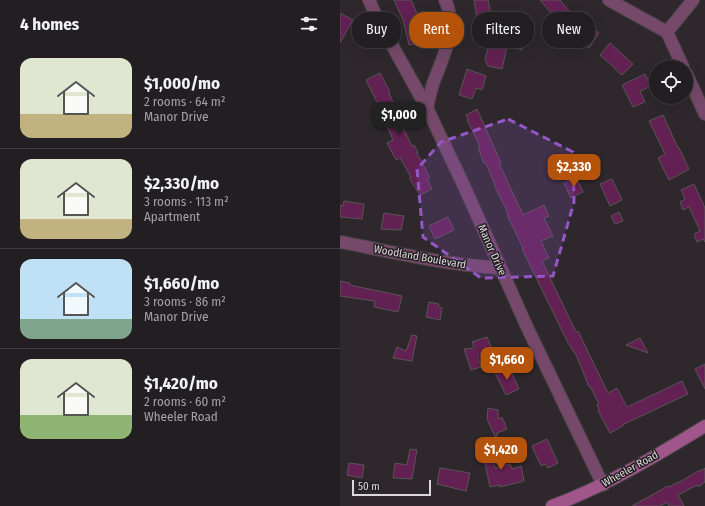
<!DOCTYPE html>
<html lang="en">
<head>
<meta charset="utf-8">
<style>
	:root { --surface:#221e21; --page:#2a272a; --text:#f1f3f6; --muted:#a2a2a5; --line:#3f3c3f; --accent:#b45309 }
	body { margin:0; font-family:"Fira Sans Condensed",sans-serif; background:var(--page); color:var(--text); height:100vh; display:flex; flex-direction:column; font-size:15px; white-space:nowrap }
	* { box-sizing:border-box; margin:0 }
	p { font-size:13px; color:var(--muted) }
	.icon { flex:none; width:22px; height:22px; fill:none; stroke:currentColor; stroke-width:2; stroke-linecap:round; stroke-linejoin:round }
	.map { position:relative; flex:1; overflow:hidden }
	.side { display:flex; flex-direction:column; background:var(--surface); width:340px }
	.side>* { flex:none }
	.top-card { position:absolute; left:12px; top:12px; width:293px; height:36px; display:flex; gap:8px }
	.tools { position:absolute; left:309px; top:60px; display:grid; gap:8px }
	.tools a { display:grid; place-items:center; width:44px; height:44px; border-radius:50%; background:var(--surface); box-shadow:0 4px 16px #0002,0 0 0 1px var(--line); font-size:20px }
	.scale { position:absolute; left:12px; bottom:10px; width:79px; box-sizing:border-box; padding-left:4px; border:2px solid #dbd7da; border-top:0; font-size:11px; line-height:14px; white-space:nowrap; color:#dbd7da; -webkit-text-stroke:3px #241f22; paint-order:stroke }
	.price { position:absolute; translate:-50% -34px; padding:0 9px; border-radius:8px; background:var(--accent); color:#fff; font-size:13px; line-height:26px; filter:drop-shadow(0 1px 2px #0008) }
	.price::after { content:''; position:absolute; left:50%; top:24px; width:12px; height:9px; margin-left:-6px; background:inherit; clip-path:polygon(0 0,100% 0,50% 100%) }
	.price.current { background:#222; color:#fff }
	ul { padding:0; list-style:none }
	li { display:flex; align-items:center; gap:12px; height:100px; padding:0 20px }
	li+li { border-top:1px solid var(--line) }
	li span { display:grid; place-items:center; flex:none; width:112px; height:80px; border-radius:12px; color:#555 }
	li>.icon { margin-inline-start:auto }
	span .icon { width:48px; height:48px; fill:#fffc; stroke-width:1 }
	li b { font-size:17px }
	h2 { display:flex; justify-content:space-between; align-items:center; height:48px; padding:0 20px; font-size:17px }
	.tag { padding:0 14px; border-radius:16px; background:var(--surface); box-shadow:0 4px 16px #0002,0 0 0 1px var(--line); font-size:14px; line-height:36px }
	.tag.current { background:var(--accent); color:#fff }
	main { display:flex; flex:1; min-height:0 }
	.map>svg:first-child { display:block }
	.building { fill:#632153; stroke:#5a5458 }
	.lines { fill:none; stroke-linecap:round; stroke-linejoin:round }
	.street-casing { stroke:#4a4448; stroke-width:14 }
	.secondary-casing { stroke:#4a4448; stroke-width:14 }
	.street { stroke:#764869; stroke-width:12 }
	.secondary { stroke:#a0568b; stroke-width:12 }
	.marked { fill:#9357c6; fill-opacity:0.2; stroke:#9357c6; stroke-width:3; stroke-dasharray:8 5; stroke-linejoin:round }
	.labels { text-anchor:middle; dominant-baseline:central; stroke-width:3; stroke-linejoin:round; paint-order:stroke }
	.street-label { font-size:11px; fill:#dbd7da; stroke:#241f22 }
</style>
</head>
<body>
<main>
<section class="side">
<h2>4 homes<svg class="icon" aria-label="filters" viewBox="0 0 24 24"><path d="M4 7h16M4 17h16"/><circle cx="9" cy="7" r="2"/><circle cx="15" cy="17" r="2"/></svg></h2>
<ul>
<li><span style="background:linear-gradient(#dfe7d0 70%,#c2b280 0)"><svg class="icon" aria-label="home" viewBox="0 0 24 24"><path d="M3 11l9-7 9 7M6 9v11h12V9"/></svg></span><div><b>$1,000/mo</b><p>2 rooms · 64 m²</p><p>Manor Drive</p></div></li>
<li><span style="background:linear-gradient(#dfe7d0 75%,#c2b280 0)"><svg class="icon" aria-label="home" viewBox="0 0 24 24"><path d="M3 11l9-7 9 7M6 9v11h12V9"/></svg></span><div><b>$2,330/mo</b><p>3 rooms · 113 m²</p><p>Apartment</p></div></li>
<li><span style="background:linear-gradient(#bfe0f5 75%,#7fa58c 0)"><svg class="icon" aria-label="home" viewBox="0 0 24 24"><path d="M3 11l9-7 9 7M6 9v11h12V9"/></svg></span><div><b>$1,660/mo</b><p>3 rooms · 86 m²</p><p>Manor Drive</p></div></li>
<li><span style="background:linear-gradient(#dfe7d0 70%,#8fb573 0)"><svg class="icon" aria-label="home" viewBox="0 0 24 24"><path d="M3 11l9-7 9 7M6 9v11h12V9"/></svg></span><div><b>$1,420/mo</b><p>2 rooms · 60 m²</p><p>Wheeler Road</p></div></li>
</ul>
</section>
<div class="map">
<svg width="365" height="506" viewBox="0 0 365 506">
	<rect width="100%" height="100%" fill="#2e282c"/>
	<g class="building">
		<polygon points="54,0 71,0 76,11 83,42 69,45 63,20"/>
		<polygon points="134,0 148,0 152,20 138,23"/>
		<polygon points="200,0 220,0 231,13 259,33 249,48 227,32"/>
		<polygon points="0,13 13,20 0,43"/>
		<polygon points="177,19 184,44 182,50 170,46"/>
		<polygon points="151,38 168,43 162,69 148,66 145,59"/>
		<polygon points="270,43 293,64 282,75 260,55"/>
		<polygon points="127,69 146,76 142,90 136,88 132,99 119,95"/>
		<polygon points="40,73 50,92 49,93 66,134 72,146 74,145 78,152 77,153 90,178 87,179 92,189 80,195 69,178 71,177 60,158 56,160 47,143 53,140 39,106 26,80"/>
		<polygon points="305,74 311,86 300,91 305,102 293,107 282,85"/>
		<polygon points="137,109 161,163 159,163 183,215 204,205 209,216 204,218 213,236 201,241 209,258 202,261 236,332 238,331 268,393 277,388 287,407 342,381 348,394 282,425 283,426 270,433 258,411 259,410 257,405 259,404 250,386 249,387 237,357 228,343 183,251 182,246 168,217 167,211 154,185 155,185 146,163 144,163 140,153 138,147 140,146 127,120 128,120 126,115"/>
		<polygon points="323,115 338,148 339,148 349,169 329,180 318,158 325,154 309,121"/>
		<polygon points="236,177 243,192 231,198 224,183"/>
		<polygon points="272,179 282,200 270,206 260,184"/>
		<polygon points="354,184 365,208 365,242 363,239 357,242 354,234 360,231 356,222 349,207 343,210 340,202 345,199 341,190"/>
		<polygon points="4,201 24,204 22,219 0,217 0,205 3,206"/>
		<polygon points="279,212 283,221 275,224 271,216"/>
		<polygon points="44,213 64,216 61,230 41,229"/>
		<polygon points="108,217 114,230 95,239 89,226"/>
		<polygon points="0,281 10,283 10,285 62,296 58,312 34,307 35,301 0,296"/>
		<polygon points="89,302 99,304 98,307 102,308 100,320 86,317"/>
		<polygon points="72,335 77,336 72,361 53,358 57,347 66,351"/>
		<polygon points="147,337 151,347 144,350 145,354 138,357 141,367 131,370 124,349 134,348 132,342"/>
		<polygon points="300,338 308,353 286,345"/>
		<polygon points="365,364 365,389 355,369"/>
		<polygon points="169,367 179,389 166,395 155,373"/>
		<polygon points="148,408 158,410 158,419 162,417 167,429 157,433 157,441 147,419"/>
		<polygon points="207,439 218,463 208,468 205,464 201,466 192,446"/>
		<polygon points="147,442 155,468 170,464 172,469 181,466 184,481 160,487 160,485 150,487 141,444"/>
		<polygon points="70,449 77,450 72,479 53,478 55,463 67,465"/>
		<polygon points="9,463 24,465 22,478 7,475"/>
		<polygon points="100,468 130,473 126,491 97,484"/>
		<polygon points="365,468 365,482 358,487 357,485 338,495 344,506 329,506 327,502 320,506 292,506 328,486 329,487 338,482 338,483 360,470 361,471"/>
	</g>
	<g class="lines">
		<g class="street-casing">
			<g id="street">
				<polyline points="29,0 37,18 87,108 124,186 187,327 263,485"/>
				<polyline points="269,0 327,32 343,67"/>
				<polyline points="327,32 353,0"/>
				<polyline points="346,73 365,114"/>
				<path d="M87,108C89,99 91,89 94,81C104,55 118,27 105,0"/>
				<path d="M0,242C53,252 106,265 160,268"/>
			</g>
		</g>
		<g class="secondary-casing">
			<path id="secondary" d="M212,506C266,486 316,456 365,426"/>
		</g>
		<use href="#street" class="street"/>
		<use href="#secondary" class="secondary"/>
	</g>
	<path class="marked" d="M168,119L233,152L234,202L213,276L141,278L83,237L77,169L101,142Z"/>
	<g class="labels">
		<g class="street-label">
			<text transform="translate(152 250) rotate(66)">Manor Drive</text>
			<text transform="translate(80 257) rotate(10)">Woodland Boulevard</text>
			<text transform="translate(290 469) rotate(-29)">Wheeler Road</text>
		</g>
	</g>
</svg>
<div class="tools">
<a><svg class="icon" aria-label="locate" viewBox="0 0 24 24"><circle cx="12" cy="12" r="6"/><path d="M12 2v4M12 18v4M2 12h4M18 12h4"/></svg></a>
</div>
<div class="scale">50 m</div>
<b class="price current" style="left:59px;top:136px">$1,000</b>
<b class="price" style="left:234px;top:188px">$2,330</b>
<b class="price" style="left:167px;top:381px">$1,660</b>
<b class="price" style="left:161px;top:471px">$1,420</b>
<div class="top-card">
<a class="tag">Buy</a>
<a class="tag current">Rent</a>
<a class="tag">Filters</a>
<a class="tag">New</a>
</div>
</div>
</main>
</body>
</html>
